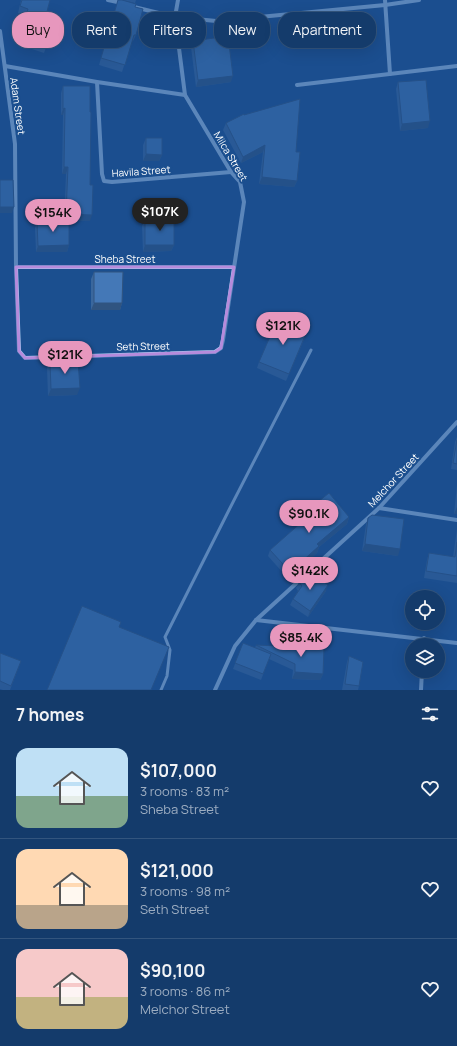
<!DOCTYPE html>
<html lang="en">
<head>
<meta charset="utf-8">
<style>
	:root { --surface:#143b6b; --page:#1d4271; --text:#f1f3f6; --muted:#9dadc1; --line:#33557e; --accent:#e797bd }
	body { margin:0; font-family:Manrope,sans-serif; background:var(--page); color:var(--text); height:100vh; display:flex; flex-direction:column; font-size:15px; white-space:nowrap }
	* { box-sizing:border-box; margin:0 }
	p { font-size:13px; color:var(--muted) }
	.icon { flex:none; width:22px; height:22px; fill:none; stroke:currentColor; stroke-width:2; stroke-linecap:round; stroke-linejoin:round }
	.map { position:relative; height:690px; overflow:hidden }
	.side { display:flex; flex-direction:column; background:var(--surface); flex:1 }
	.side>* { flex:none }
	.banner { position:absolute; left:12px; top:12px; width:433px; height:36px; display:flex; gap:8px }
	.fabs { position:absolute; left:405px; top:590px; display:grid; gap:8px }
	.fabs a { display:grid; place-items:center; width:40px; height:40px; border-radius:50%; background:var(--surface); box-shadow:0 4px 16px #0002,0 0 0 1px var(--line); font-size:20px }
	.price { position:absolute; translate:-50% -34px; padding:0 9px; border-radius:14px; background:var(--accent); color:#111; font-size:13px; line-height:26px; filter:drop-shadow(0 1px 2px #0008) }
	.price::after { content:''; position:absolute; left:50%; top:24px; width:12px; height:9px; margin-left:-6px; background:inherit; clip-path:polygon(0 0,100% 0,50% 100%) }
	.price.current { background:#222; color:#fff }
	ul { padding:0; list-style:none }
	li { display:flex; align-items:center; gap:12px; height:100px; padding:0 16px }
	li+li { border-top:1px solid var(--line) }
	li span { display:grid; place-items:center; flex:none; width:112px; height:80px; border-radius:12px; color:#555 }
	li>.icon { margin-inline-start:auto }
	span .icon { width:48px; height:48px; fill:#fffc; stroke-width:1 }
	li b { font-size:17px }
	h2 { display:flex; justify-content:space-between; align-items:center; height:48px; padding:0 16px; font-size:17px }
	.pill { padding:0 14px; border-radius:16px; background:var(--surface); box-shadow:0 4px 16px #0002,0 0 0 1px var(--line); font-size:14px; line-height:36px }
	.pill.current { background:var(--accent); color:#111 }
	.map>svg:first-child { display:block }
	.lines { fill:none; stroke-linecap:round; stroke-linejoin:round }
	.service { stroke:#a9c9ee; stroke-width:3 }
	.minor { stroke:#a9c9ee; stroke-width:4 }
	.wall { fill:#3a679d }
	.shaded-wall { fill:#305480 }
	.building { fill:#4478b7; stroke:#305480 }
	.marked { fill:none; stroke:#b68bdc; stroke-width:3; stroke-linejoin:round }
	.labels { text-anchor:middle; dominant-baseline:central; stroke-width:4; stroke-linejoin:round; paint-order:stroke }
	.street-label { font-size:10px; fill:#fff; stroke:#1b4f8f }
</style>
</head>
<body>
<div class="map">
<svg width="457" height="690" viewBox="0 0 457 690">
	<rect width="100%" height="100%" fill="#1b4f8f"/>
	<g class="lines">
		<polyline class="service" points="161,690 167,676 170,650 165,637 229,510 311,350"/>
		<g class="minor">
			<polyline points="108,0 122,3"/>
			<polyline points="385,0 390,74"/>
			<polyline points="130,6 175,17 216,21 385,5 419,0"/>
			<polyline points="0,31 15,144 16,267 19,351 25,358 215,352 221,348 223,340 244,202 240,182 231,172 185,95 175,17 178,0"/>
			<polyline points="5,66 97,82 185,95"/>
			<polyline points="97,82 102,174 104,181 112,182 231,172"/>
			<polyline points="297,85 457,66"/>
			<polyline points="16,267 234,267"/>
			<polyline points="379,508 457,520"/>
			<polyline points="256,620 457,643"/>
			<polyline points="424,645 424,638"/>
			<polyline points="215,690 235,646 256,620 379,508 457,422"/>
			<polyline points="421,690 422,671"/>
		</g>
	</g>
	<g class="wall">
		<polygon points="21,0 50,0 45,19 55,22 44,53 17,44 26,15 18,13"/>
		<polygon points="118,0 135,7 136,35 133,41 132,41 122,72 99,65"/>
		<polygon points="122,0 136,0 135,3"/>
		<polygon points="193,41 231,82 196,87 191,47"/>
		<polygon points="398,82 428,128 400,131 396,89"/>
		<polygon points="63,86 90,221 64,220 66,174 62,174 63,115 61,115 61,93"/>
		<polygon points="244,115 296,152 297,181 294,187 259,184 263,152 241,163 223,130 226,123"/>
		<polygon points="146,138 162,155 159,161 143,161 143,145"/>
		<polygon points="145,220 174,245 171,251 143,252 142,226"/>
		<polygon points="37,222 69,245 67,252 36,252 35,228"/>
		<polygon points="94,272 122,303 120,310 91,310 91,279"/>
		<polygon points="305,337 286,381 257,368 259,362"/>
		<polygon points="50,362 77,395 48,396 47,368"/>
		<polygon points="457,437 457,470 451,469 455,442"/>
		<polygon points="457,485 457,514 454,514"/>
		<polygon points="308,510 349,517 347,524 319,547 317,553 302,566 304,567 302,574 292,583 268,556 270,550 307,518 306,517"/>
		<polygon points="368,518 398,556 362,551 366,524"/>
		<polygon points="457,529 457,583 424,578 427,560 429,553 453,557"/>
		<polygon points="299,582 326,591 308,617 290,605 293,599 298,591 296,588"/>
		<polygon points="243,643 255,648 256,645 323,674 320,680 292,679 293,670 269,659 261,680 233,669"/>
		<polygon points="0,653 21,661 10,690 3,690 0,689"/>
		<polygon points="349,656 359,686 358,690 342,690 347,662"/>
	</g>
	<g class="shaded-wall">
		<polygon points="233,76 231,82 196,87 198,80"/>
		<polygon points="65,108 63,115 61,115 63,109"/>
		<polygon points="430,121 428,128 400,131 402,124"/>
		<polygon points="265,145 263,152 241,163 243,157"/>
		<polygon points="146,154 162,155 159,161 143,161"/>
		<polygon points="64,167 68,167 66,174 62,174"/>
		<polygon points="262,177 297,181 294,187 259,184"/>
		<polygon points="0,207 14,207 12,213 0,213"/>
		<polygon points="66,214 92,215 90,221 64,220"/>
		<polygon points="69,245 67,252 36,252 38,246"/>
		<polygon points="145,245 174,245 171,251 143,252"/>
		<polygon points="94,303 122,303 120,310 91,310"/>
		<polygon points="80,388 77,395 48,396 51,389"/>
		<polygon points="457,507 457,514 454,514"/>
		<polygon points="349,517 347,524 319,547 317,553 297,570 299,564 317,544"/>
		<polygon points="365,544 400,549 398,556 362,551"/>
		<polygon points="304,567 302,574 292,583 294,576"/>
		<polygon points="328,585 326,591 308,617 310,611"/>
		<polygon points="295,672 323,674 320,680 292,679"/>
	</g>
	<g class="building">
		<polygon points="22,0 50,0 45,19 55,22 47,46 19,37 28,9 20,6"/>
		<polygon points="118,0 122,0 136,4 135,7 143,9 136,35 134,35 125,65 101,58"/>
		<polygon points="228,36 233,76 198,80 193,41"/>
		<polygon points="426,80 430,121 402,124 398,82"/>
		<polygon points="63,86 90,86 90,112 91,112 90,185 93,185 92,215 66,214 68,167 64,167 65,108 63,109"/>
		<polygon points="300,99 296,152 300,152 297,181 262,177 265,145 243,157 226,123 244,114 244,115"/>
		<polygon points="146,138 162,138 162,155 146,154"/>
		<polygon points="0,180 13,180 14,207 0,207"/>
		<rect x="145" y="220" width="29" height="25"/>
		<polygon points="69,221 69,245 38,246 37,222"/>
		<polygon points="94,272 123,272 122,303 94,303"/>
		<polygon points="278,318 307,331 289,374 259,362"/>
		<polygon points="78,361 80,388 51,389 50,362"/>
		<polygon points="457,440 457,464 453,463"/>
		<polygon points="329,493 349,517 317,544 319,546 299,564 304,567 294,576 270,550 311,514 308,510"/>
		<polygon points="372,515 404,519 400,549 365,544 368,518"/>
		<polygon points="457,542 457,576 426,571 429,553 455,557"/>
		<polygon points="310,571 328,585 310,611 293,599 302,586 299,582"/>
		<polygon points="82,606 121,622 119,627 169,647 151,690 47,690"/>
		<polygon points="243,643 271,654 263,674 235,663"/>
		<polygon points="256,645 324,648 323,674 295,672 295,664"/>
		<polygon points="0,653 21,661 11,686 0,681"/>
		<polygon points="349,656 363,662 359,686 345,684"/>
	</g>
	<path d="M0 0H457V690H0ZM16,267H234L221,348L215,352L25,358L19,351Z" fill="#1b4f8f" fill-opacity=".55" fill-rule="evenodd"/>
	<path class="marked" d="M16,267H234L221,348L215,352L25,358L19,351Z"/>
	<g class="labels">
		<g class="street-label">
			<text transform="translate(18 106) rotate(82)">Adam Street</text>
			<text transform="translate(231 156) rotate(59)">Milca Street</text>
			<text transform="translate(141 171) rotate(-4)">Havila Street</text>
			<text x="125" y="259">Sheba Street</text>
			<text transform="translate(143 346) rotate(-1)">Seth Street</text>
			<text transform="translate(393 480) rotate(-47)">Melchor Street</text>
		</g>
	</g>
</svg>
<div class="fabs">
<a><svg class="icon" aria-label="locate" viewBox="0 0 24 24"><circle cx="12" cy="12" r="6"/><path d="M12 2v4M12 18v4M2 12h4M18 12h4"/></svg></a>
<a><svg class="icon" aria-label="layers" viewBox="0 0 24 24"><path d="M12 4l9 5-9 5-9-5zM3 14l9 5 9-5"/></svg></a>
</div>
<b class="price current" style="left:160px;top:232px">$107K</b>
<b class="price" style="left:53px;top:233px">$154K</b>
<b class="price" style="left:283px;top:346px">$121K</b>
<b class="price" style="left:65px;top:375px">$121K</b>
<b class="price" style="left:309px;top:534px">$90.1K</b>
<b class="price" style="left:310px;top:591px">$142K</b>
<b class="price" style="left:301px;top:658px">$85.4K</b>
<div class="banner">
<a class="pill current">Buy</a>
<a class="pill">Rent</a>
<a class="pill">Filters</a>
<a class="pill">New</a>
<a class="pill">Apartment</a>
</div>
</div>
<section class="side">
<h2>7 homes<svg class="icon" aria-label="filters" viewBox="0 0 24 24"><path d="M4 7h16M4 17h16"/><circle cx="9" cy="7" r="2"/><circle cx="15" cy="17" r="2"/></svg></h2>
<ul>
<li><span style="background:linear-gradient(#bfe0f5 60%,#7fa58c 0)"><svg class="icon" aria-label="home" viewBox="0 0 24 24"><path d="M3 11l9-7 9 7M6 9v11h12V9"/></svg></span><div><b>$107,000</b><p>3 rooms · 83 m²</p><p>Sheba Street</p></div><svg class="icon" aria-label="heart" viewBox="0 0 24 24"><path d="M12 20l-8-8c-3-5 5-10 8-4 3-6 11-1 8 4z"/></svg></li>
<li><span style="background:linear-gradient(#ffd9b3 70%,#b9a48a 0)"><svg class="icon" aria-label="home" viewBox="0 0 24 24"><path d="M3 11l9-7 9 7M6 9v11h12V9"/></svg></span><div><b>$121,000</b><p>3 rooms · 98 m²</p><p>Seth Street</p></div><svg class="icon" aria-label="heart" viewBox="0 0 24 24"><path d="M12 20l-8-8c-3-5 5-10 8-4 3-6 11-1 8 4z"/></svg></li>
<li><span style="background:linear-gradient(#f6c9c9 60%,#c2b280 0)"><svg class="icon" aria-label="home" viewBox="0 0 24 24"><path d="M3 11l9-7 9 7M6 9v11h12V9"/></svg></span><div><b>$90,100</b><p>3 rooms · 86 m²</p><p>Melchor Street</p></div><svg class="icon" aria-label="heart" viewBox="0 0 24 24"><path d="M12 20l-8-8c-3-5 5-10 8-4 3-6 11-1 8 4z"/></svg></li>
</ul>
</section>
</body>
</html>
